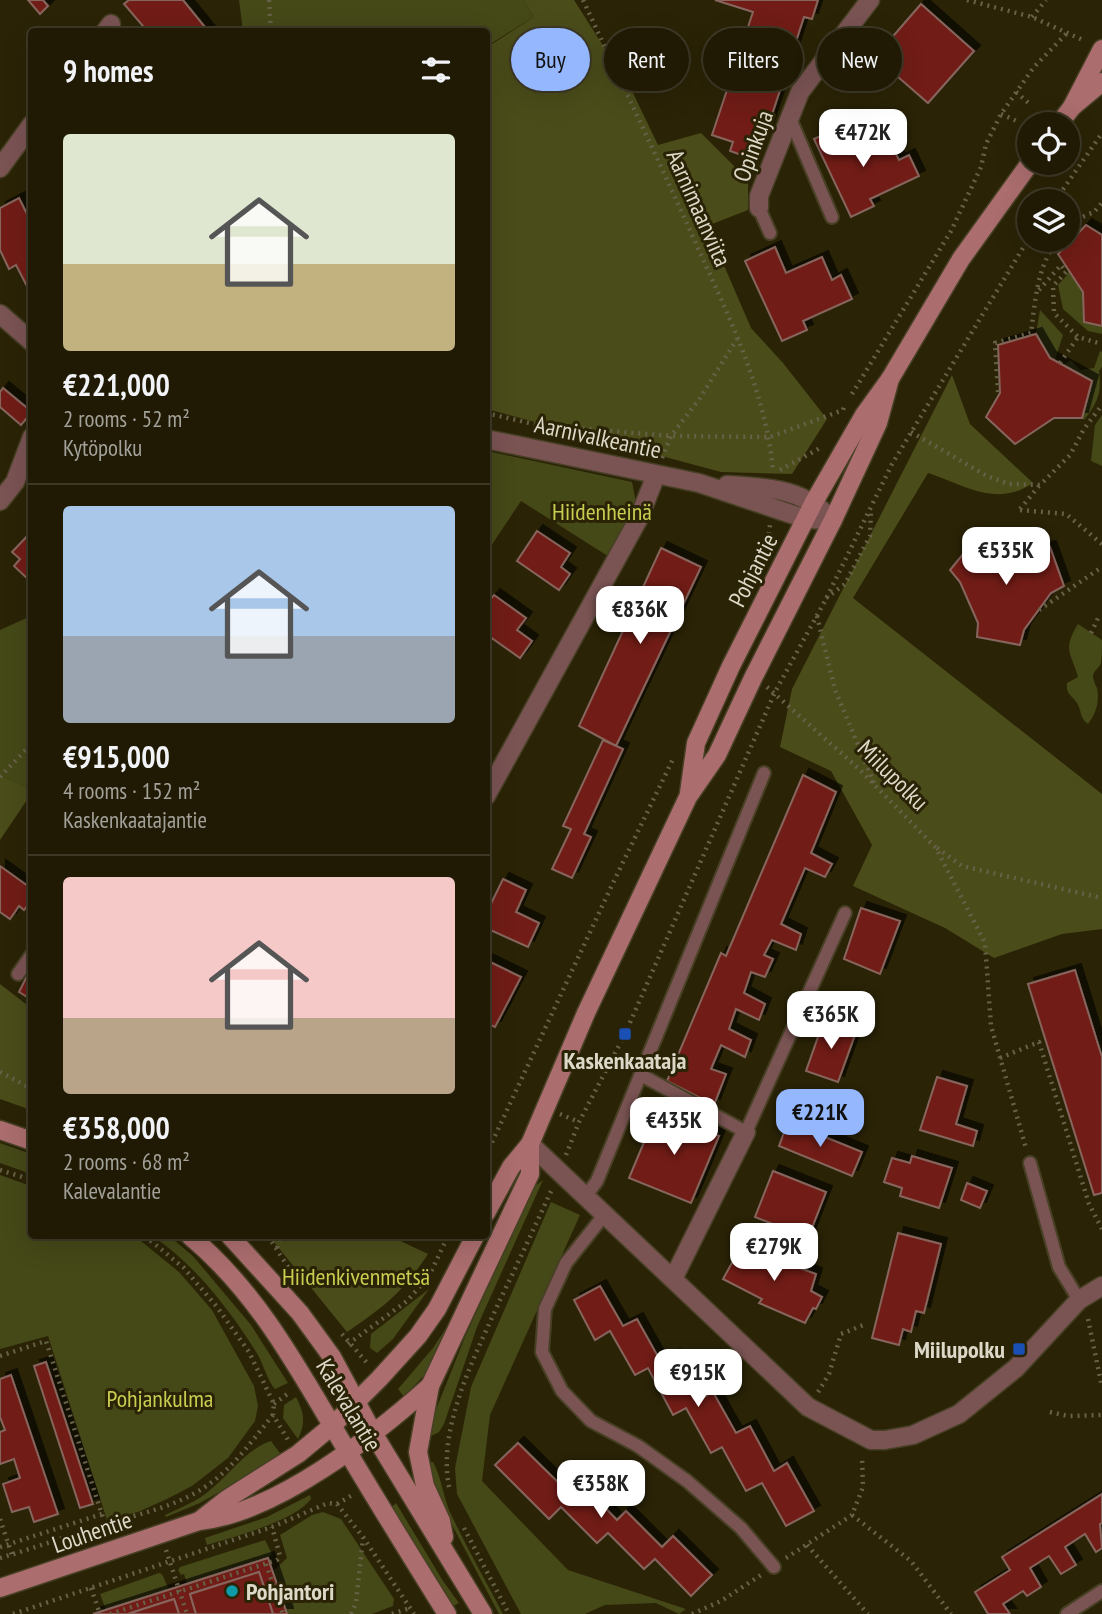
<!DOCTYPE html>
<html lang="en">
<head>
<meta charset="utf-8">
<style>
	:root { --surface:#201a04; --page:#28230e; --text:#f1f3f6; --muted:#a2a19a; --line:#3d3826; --accent:#94b7fd }
	body { margin:0; font-family:"PT Sans Narrow",sans-serif; background:var(--page); color:var(--text); height:100vh; display:flex; flex-direction:column; font-size:26px; white-space:nowrap }
	* { box-sizing:border-box; margin:0 }
	p { font-size:23px; color:var(--muted) }
	.icon { flex:none; width:38px; height:38px; fill:none; stroke:currentColor; stroke-width:2; stroke-linecap:round; stroke-linejoin:round }
	.map { position:relative; flex:1; overflow:hidden }
	.sheet { position:absolute; left:28px; top:28px; width:462px; height:1211px; display:flex; flex-direction:column; background:var(--surface); border-radius:7px; box-shadow:0 7px 28px #0002,0 0 0 2px var(--line) }
	.sheet>* { flex:none }
	.top-card { position:absolute; left:511px; top:28px; width:485px; height:63px; display:flex; gap:14px }
	.controls { position:absolute; left:1017px; top:112px; display:grid; gap:14px }
	.controls a { display:grid; place-items:center; width:63px; height:63px; border-radius:50%; background:var(--surface); box-shadow:0 7px 28px #0002,0 0 0 2px var(--line); font-size:35px }
	.price { position:absolute; translate:-50% -60px; padding:0 16px; border-radius:14px; background:#fff; color:#222; font-size:23px; line-height:46px; filter:drop-shadow(0 2px 4px #0008) }
	.price::after { content:''; position:absolute; left:50%; top:42px; width:21px; height:16px; margin-left:-10px; background:inherit; clip-path:polygon(0 0,100% 0,50% 100%) }
	.price.selected { background:var(--accent); color:#111 }
	ul { padding:0; list-style:none }
	li { display:grid; align-content:center; gap:14px; height:371px; padding:0 35px }
	li+li { border-top:2px solid var(--line) }
	li span { display:grid; place-items:center; height:217px; border-radius:7px; color:#555 }
	li>.icon { margin-inline-start:auto }
	span .icon { width:126px; height:126px; fill:#fffc; stroke-width:1 }
	li b { font-size:30px }
	h2 { display:flex; justify-content:space-between; align-items:center; height:84px; padding:0 35px; font-size:30px }
	.tag { padding:0 24px; border-radius:32px; background:var(--surface); box-shadow:0 7px 28px #0002,0 0 0 2px var(--line); font-size:24px; line-height:63px }
	.tag.selected { background:var(--accent); color:#111 }
	.map>svg:first-child { display:block }
	.green { fill:#454817 }
	.forest { fill:#4a4c1a }
	.building { fill:#711f12; stroke:#87655e; stroke-width:2; filter:url(#shadow) }
	.lines { fill:none; stroke-linecap:round; stroke-linejoin:round }
	.lane-casing { stroke:#474025; stroke-width:16 }
	.street-casing { stroke:#474025; stroke-width:21 }
	.secondary-casing { stroke:#474025; stroke-width:21 }
	.path { stroke:#676148; stroke-width:4.5; stroke-dasharray:2 5; stroke-linecap:butt }
	.lane { stroke:#7a5353; stroke-width:12 }
	.street { stroke:#7a5353; stroke-width:18 }
	.secondary { stroke:#ab6d6e; stroke-width:18 }
	.transit-dot { fill:#1a4fb4; stroke:#2a2306; stroke-width:2.5 }
	.culture-dot { fill:#0f9aa8; stroke:#2a2306; stroke-width:2.5 }
	.labels { text-anchor:middle; dominant-baseline:central; stroke-width:6; stroke-linejoin:round; paint-order:stroke }
	.street-label { font-size:24px; fill:#ddd9c8; stroke:#2a2306 }
	.park-label { font-size:24px; fill:#c9ce51; stroke:#2a2306 }
	.poi-label { font-size:24px; font-weight:bold; fill:#ddd9c8; stroke:#2a2306 }
</style>
</head>
<body>
<div class="map">
<svg width="1102" height="1614" viewBox="0 0 1102 1614">
	<defs>
		<filter id="shadow"><feDropShadow dx="6" dy="-6" stdDeviation="0" flood-color="#0009"/></filter>
	</defs>
	<rect width="100%" height="100%" fill="#2a2306"/>
	<g class="green">
		<polygon points="239,0 524,0 534,17 492,43 487,49 486,32 243,31"/>
		<polygon points="1069,270 1083,292 1084,322 1102,326 1102,334 1088,331 1063,309 1058,285 1067,275"/>
		<polygon points="1040,310 1063,335 1055,360 1050,358 1036,334"/>
		<path d="M1100,351L1102,352V367L1099,371C1102,394 1097,403 1084,420L1082,418L1092,381L1063,365L1071,360L1080,370L1094,368Z"/>
		<polygon points="1102,415 1102,466 1091,461 1095,425"/>
		<polygon points="487,451 632,482 639,518 614,560 521,501 487,552"/>
		<polygon points="31,616 31,789 0,776 0,630"/>
		<path d="M1078,624L1102,640C1102,647 1102,657 1101,663C1099,669 1093,670 1093,677C1094,682 1095,684 1097,688C1100,701 1096,714 1088,724C1079,717 1082,711 1077,703C1071,694 1066,695 1067,683L1078,677C1071,652 1062,650 1078,624Z"/>
		<polygon points="0,1143 31,1154 31,1174 0,1163"/>
		<polygon points="0,1175 31,1186 32,1236 136,1237 179,1272 212,1310 254,1386 258,1406 255,1421 228,1458 192,1486 167,1499 138,1512 107,1520 48,1336 0,1349"/>
		<polygon points="543,1180 477,1327 444,1424 439,1432 429,1437 433,1417 465,1337 534,1187"/>
		<polygon points="551,1202 580,1215 490,1415 482,1481 568,1570 686,1609 679,1614 656,1603 605,1605 585,1614 521,1614 457,1494 455,1468 471,1387"/>
		<path d="M153,1236H169L193,1256L251,1325L288,1383L275,1389C267,1380 264,1366 258,1355C230,1310 196,1266 153,1236Z"/>
		<polygon points="429,1289 393,1339 377,1353 370,1348 371,1334"/>
		<polygon points="461,1305 427,1372 404,1397 398,1389 433,1348"/>
		<path d="M296,1397C304,1412 306,1423 298,1439L283,1418L284,1405Z"/>
		<path d="M271,1441L282,1456L200,1503L166,1517L165,1515C177,1509 190,1504 201,1497C224,1482 246,1448 271,1441Z"/>
		<path d="M429,1462H433C441,1477 443,1494 449,1510C465,1545 485,1579 503,1614H499L441,1504L434,1486Z"/>
		<path d="M310,1495L311,1499C295,1521 234,1537 207,1545L205,1538L267,1517Z"/>
		<polygon points="396,1503 443,1581 459,1603 453,1606 392,1507"/>
		<polygon points="323,1512 341,1519 394,1599 393,1606 372,1614 287,1614 273,1571 287,1558 280,1535 312,1515"/>
		<polygon points="265,1540 272,1554 268,1558 187,1584 184,1574 181,1575 178,1570 180,1567"/>
		<polygon points="159,1573 162,1574 169,1590 106,1610 100,1594"/>
	</g>
	<g class="forest">
		<polygon points="524,0 574,0 633,93 658,145 701,133 748,180 748,210 707,226 751,328 783,363 827,419 792,474 721,472 487,409 487,49 492,44 534,17"/>
		<path d="M952,375L970,424L1033,483C996,508 965,485 928,473L853,598L1102,794V929L1062,934L994,958L945,928L853,886L872,845L831,771L780,747L792,689Z"/>
		<polygon points="0,776 32,789 31,794 0,840"/>
		<polygon points="0,984 31,1008 31,1110 0,1099"/>
		<path d="M269,1236H390L428,1254C402,1293 385,1306 347,1332Z"/>
	</g>
	<g class="building">
		<polygon points="28,0 43,0 48,6 40,14"/>
		<polygon points="129,0 183,0 209,32 148,32 124,4"/>
		<polygon points="715,0 818,0 812,19 804,17 766,133 759,130 750,158 730,151 733,142 712,135 753,12"/>
		<polygon points="921,4 974,51 928,103 875,57"/>
		<polygon points="840,127 852,153 887,136 899,160 909,155 919,176 870,199 874,206 851,217 814,139"/>
		<polygon points="19,198 32,224 32,296 16,265 9,269 0,250 0,208"/>
		<polygon points="1086,225 1102,235 1102,326 1084,322 1083,292 1058,254"/>
		<polygon points="775,247 786,273 822,257 832,280 841,275 852,299 803,321 807,330 782,341 745,261"/>
		<polygon points="1036,334 1050,358 1092,381 1082,418 1054,418 1015,444 986,417 1000,393 998,345"/>
		<polygon points="3,388 32,412 21,425 0,407 0,392"/>
		<polygon points="32,531 32,583 14,566 20,559 12,552"/>
		<polygon points="537,531 570,553 561,567 570,574 559,590 517,561"/>
		<polygon points="977,537 989,546 1035,550 1050,547 1064,586 1051,593 1024,630 1020,645 977,637 978,623 960,582 950,570"/>
		<polygon points="661,548 701,567 616,746 579,726"/>
		<polygon points="494,595 526,618 517,630 532,641 520,658 486,634 486,605"/>
		<polygon points="603,740 623,749 584,834 591,837 572,878 552,869 571,829 563,826"/>
		<polygon points="803,775 836,792 811,853 832,864 825,877 805,868 781,924 801,934 796,950 772,940 764,955 773,959 765,977 751,972 744,993 765,1004 759,1020 736,1009 729,1029 751,1040 745,1057 721,1045 711,1069 726,1074 714,1105 667,1081 721,953 726,956"/>
		<polygon points="0,866 32,889 32,900 24,910 19,906 10,919 0,912"/>
		<polygon points="503,879 526,890 516,912 539,923 528,947 486,928 486,914"/>
		<polygon points="861,908 900,921 880,974 844,959"/>
		<polygon points="486,960 521,977 495,1027 486,1023"/>
		<polygon points="30,970 32,971 32,1000 19,992"/>
		<polygon points="1075,970 1102,1057 1102,1193 1094,1195 1028,984"/>
		<polygon points="824,1020 856,1032 838,1082 806,1071"/>
		<polygon points="937,1077 967,1086 956,1124 977,1131 973,1146 920,1130"/>
		<polygon points="657,1111 719,1136 691,1203 629,1178"/>
		<polygon points="788,1122 862,1152 852,1176 779,1146"/>
		<polygon points="912,1156 952,1168 939,1208 900,1196 902,1188 884,1182 892,1158 910,1163"/>
		<polygon points="773,1171 826,1192 808,1238 755,1217"/>
		<polygon points="967,1183 987,1191 980,1208 961,1200"/>
		<polygon points="898,1233 941,1244 924,1313 916,1311 911,1332 903,1329 899,1345 872,1338"/>
		<polygon points="743,1243 778,1260 816,1274 811,1291 822,1297 816,1309 813,1308 805,1323 759,1303 762,1299 723,1279"/>
		<polygon points="600,1286 623,1326 637,1319 661,1362 674,1355 699,1400 713,1392 736,1433 750,1426 774,1471 787,1463 814,1511 786,1526 762,1483 746,1491 722,1447 711,1453 686,1408 673,1415 648,1368 635,1375 610,1331 595,1340 574,1300"/>
		<polygon points="46,1362 93,1504 80,1508 34,1366"/>
		<polygon points="11,1375 58,1514 34,1522 29,1507 12,1512 3,1484 20,1478 14,1459 0,1464 0,1432 5,1430 0,1417 0,1379"/>
		<polygon points="518,1443 571,1495 582,1484 617,1520 626,1511 662,1547 673,1536 712,1575 691,1596 655,1559 644,1569 608,1533 597,1543 561,1507 549,1519 495,1465"/>
		<polygon points="1102,1494 1102,1523 1100,1524 1102,1548 1096,1552 1085,1534 1065,1547 1076,1565 1061,1574 1049,1556 1030,1568 1041,1587 1027,1596 1023,1591 1003,1604 1010,1614 988,1614 975,1592 1010,1570 1002,1557"/>
		<polygon points="268,1558 287,1614 273,1614 259,1572 190,1594 196,1614 179,1614 174,1599 128,1614 93,1614"/>
		<polygon points="259,1572 273,1614 196,1614 190,1594"/>
		<polygon points="174,1599 179,1614 128,1614 143,1609"/>
	</g>
	<g class="lines">
		<g class="lane-casing">
			<g id="lane">
				<polyline points="789,116 832,217"/>
				<polyline points="759,208 770,233"/>
				<polyline points="18,974 32,954"/>
				<polyline points="641,1075 746,1132 845,913"/>
				<polyline points="1030,1163 1059,1267 1079,1300"/>
				<polyline points="586,1196 597,1181 764,773"/>
				<polyline points="605,1214 566,1263 545,1309 542,1352 562,1391 591,1421 638,1446 687,1481 741,1528 774,1567"/>
				<polyline points="1067,1614 1102,1591"/>
			</g>
		</g>
		<g class="street-casing">
			<g id="street">
				<polyline points="105,32 111,24"/>
				<polyline points="0,168 32,124"/>
				<polyline points="759,208 759,196 800,92 870,0"/>
				<polyline points="0,314 32,342"/>
				<polyline points="486,439 699,483 806,519 833,520"/>
				<path d="M727,485C762,487 798,488 825,513"/>
				<polyline points="0,501 15,482 32,437"/>
				<polyline points="486,796 639,518 656,475"/>
				<polyline points="530,1144 808,1407 871,1440 885,1440 913,1435 959,1414 1016,1368 1079,1300 1102,1286"/>
				<polyline points="673,1279 746,1132"/>
			</g>
		</g>
		<g class="secondary-casing">
			<g id="secondary">
				<polyline points="1072,107 1102,49"/>
				<polyline points="1059,124 1072,107 1102,82"/>
				<polyline points="689,793 696,743 731,666 814,502 864,415 890,379 961,259 1030,163"/>
				<polyline points="0,1130 32,1141"/>
				<polyline points="486,1213 511,1167 530,1144 586,1013 688,797 717,755 753,678 833,520 878,423 890,379"/>
				<path d="M190,1236C261,1295 302,1376 349,1454C381,1508 414,1561 447,1614"/>
				<polyline points="230,1236 300,1313 332,1357 373,1433 483,1614"/>
				<polyline points="199,1521 227,1499 298,1454 333,1425 379,1379 418,1336 437,1309 475,1236"/>
				<polyline points="444,1537 441,1521 425,1486 418,1452 430,1386 530,1174 530,1144"/>
				<path d="M0,1588L199,1521C276,1513 374,1436 430,1386"/>
			</g>
		</g>
		<g class="path">
			<polyline points="269,0 271,32"/>
			<path d="M583,0C621,82 660,163 697,246C729,317 766,392 773,471"/>
			<polyline points="967,0 1032,17 1085,41"/>
			<polyline points="1032,17 1046,0"/>
			<polyline points="1016,92 1031,105"/>
			<polyline points="1001,114 1019,122"/>
			<polyline points="1055,201 1102,133"/>
			<polyline points="1068,231 1080,218 1094,212 1102,203"/>
			<polyline points="1039,290 1061,265 1066,272 1053,286 1054,313 1078,337 1102,344"/>
			<polyline points="1060,363 1078,337"/>
			<path d="M998,392L995,343L1031,333C1035,303 1037,263 1059,240"/>
			<polyline points="852,394 951,231 981,167 986,144 1001,114 1034,67 1067,33"/>
			<polyline points="486,413 538,425 671,436 770,437 843,410 844,407"/>
			<polyline points="911,432 987,476 1009,484 1040,485 1070,455 1084,429 1102,405"/>
			<polyline points="662,458 671,436 700,398 737,339"/>
			<polyline points="780,470 822,447"/>
			<polyline points="1020,509 1039,486"/>
			<polyline points="1020,510 1066,514 1102,544"/>
			<polyline points="767,548 770,525"/>
			<polyline points="826,598 845,584 870,536 871,510"/>
			<polyline points="1039,610 1102,567"/>
			<polyline points="817,616 835,690 874,783"/>
			<polyline points="1091,633 1100,614"/>
			<polyline points="767,687 859,769 936,848 985,943 991,1026 1026,1148"/>
			<polyline points="0,777 32,743"/>
			<polyline points="937,848 962,866 1102,898"/>
			<polyline points="1000,1058 1039,1042 1089,1204 1102,1229"/>
			<polyline points="0,1072 32,1089"/>
			<polyline points="560,1114 579,1122"/>
			<polyline points="486,1155 612,885 673,759"/>
			<polyline points="566,1155 579,1122 625,1034 775,692 826,599 892,464 1029,238"/>
			<polyline points="0,1170 32,1180"/>
			<polyline points="145,1236 184,1268 217,1307 249,1352 274,1404 273,1415 288,1440"/>
			<polyline points="268,1236 292,1273"/>
			<polyline points="277,1248 280,1236"/>
			<polyline points="1088,1319 1102,1387"/>
			<polyline points="342,1334 368,1364"/>
			<polyline points="348,1344 407,1301 429,1276 448,1236"/>
			<polyline points="0,1356 46,1341 105,1524"/>
			<polyline points="818,1392 829,1374 841,1334 866,1324"/>
			<polyline points="274,1404 290,1392"/>
			<polyline points="1050,1412 1068,1416 1102,1415"/>
			<path d="M449,1487C437,1427 476,1354 500,1300C518,1263 535,1226 552,1189"/>
			<polyline points="337,1504 354,1494"/>
			<polyline points="852,1515 911,1561 951,1614"/>
			<polyline points="0,1519 12,1555"/>
			<polyline points="464,1528 509,1614"/>
			<polyline points="807,1545 868,1614"/>
			<polyline points="0,1547 102,1514"/>
			<polyline points="166,1550 187,1614"/>
			<path d="M0,1558C34,1548 68,1536 102,1525C141,1513 179,1507 212,1482C236,1464 254,1438 273,1415"/>
			<polyline points="786,1558 852,1515 863,1487 862,1457"/>
			<polyline points="266,1564 283,1614"/>
			<polyline points="91,1588 100,1614"/>
			<polyline points="13,1614 272,1527 328,1503 337,1504 363,1537 414,1614"/>
			<polyline points="110,1614 277,1560 280,1556 272,1527"/>
			<polyline points="351,1614 356,1603 363,1538"/>
			<polyline points="392,1614 410,1608"/>
			<polyline points="692,1614 721,1601 761,1575"/>
		</g>
		<use href="#lane" class="lane"/>
		<use href="#street" class="street"/>
		<use href="#secondary" class="secondary"/>
	</g>
	<g class="transit-dot">
		<rect x="618" y="1027" width="14" height="14" rx="3.5"/>
		<rect x="1012" y="1342" width="14" height="14" rx="3.5"/>
	</g>
	<circle class="culture-dot" cx="232" cy="1591" r="7"/>
	<g class="labels">
		<g class="street-label">
			<text transform="translate(753 146) rotate(-70)">Opinkuja</text>
			<text transform="translate(699 208) rotate(66)">Aarnimaanviita</text>
			<text transform="translate(598 437) rotate(12)">Aarnivalkeantie</text>
			<text transform="translate(753 570) rotate(-63)">Pohjantie</text>
			<text transform="translate(893 775) rotate(45)">Miilupolku</text>
			<text transform="translate(349 1405) rotate(59)">Kalevalantie</text>
			<text transform="translate(92 1532) rotate(-19)">Louhentie</text>
		</g>
		<g class="park-label">
			<text x="602" y="511">Hiidenheinä</text>
			<text x="356" y="1276">Hiidenkivenmetsä</text>
			<text x="160" y="1398">Pohjankulma</text>
		</g>
		<g class="poi-label">
			<text x="625" y="1060">Kaskenkaataja</text>
			<text x="1005" y="1349" text-anchor="end">Miilupolku</text>
			<text x="246" y="1591" text-anchor="start">Pohjantori</text>
		</g>
	</g>
</svg>
<div class="controls">
<a><svg class="icon" aria-label="locate" viewBox="0 0 24 24"><circle cx="12" cy="12" r="6"/><path d="M12 2v4M12 18v4M2 12h4M18 12h4"/></svg></a>
<a><svg class="icon" aria-label="layers" viewBox="0 0 24 24"><path d="M12 4l9 5-9 5-9-5zM3 14l9 5 9-5"/></svg></a>
</div>
<b class="price" style="left:863px;top:169px">€472K</b>
<b class="price" style="left:1006px;top:587px">€535K</b>
<b class="price" style="left:640px;top:646px">€836K</b>
<b class="price" style="left:831px;top:1051px">€365K</b>
<b class="price selected" style="left:820px;top:1149px">€221K</b>
<b class="price" style="left:674px;top:1157px">€435K</b>
<b class="price" style="left:774px;top:1283px">€279K</b>
<b class="price" style="left:698px;top:1409px">€915K</b>
<b class="price" style="left:601px;top:1520px">€358K</b>
<div class="top-card">
<a class="tag selected">Buy</a>
<a class="tag">Rent</a>
<a class="tag">Filters</a>
<a class="tag">New</a>
</div>
<section class="sheet">
<h2>9 homes<svg class="icon" aria-label="filters" viewBox="0 0 24 24"><path d="M4 7h16M4 17h16"/><circle cx="9" cy="7" r="2"/><circle cx="15" cy="17" r="2"/></svg></h2>
<ul>
<li><span style="background:linear-gradient(#dfe7d0 60%,#c2b280 0)"><svg class="icon" aria-label="home" viewBox="0 0 24 24"><path d="M3 11l9-7 9 7M6 9v11h12V9"/></svg></span><div><b>€221,000</b><p>2 rooms · 52 m²</p><p>Kytöpolku</p></div></li>
<li><span style="background:linear-gradient(#a9c7e8 60%,#9aa5b1 0)"><svg class="icon" aria-label="home" viewBox="0 0 24 24"><path d="M3 11l9-7 9 7M6 9v11h12V9"/></svg></span><div><b>€915,000</b><p>4 rooms · 152 m²</p><p>Kaskenkaatajantie</p></div></li>
<li><span style="background:linear-gradient(#f6c9c9 65%,#b9a48a 0)"><svg class="icon" aria-label="home" viewBox="0 0 24 24"><path d="M3 11l9-7 9 7M6 9v11h12V9"/></svg></span><div><b>€358,000</b><p>2 rooms · 68 m²</p><p>Kalevalantie</p></div></li>
</ul>
</section>
</div>
</body>
</html>
